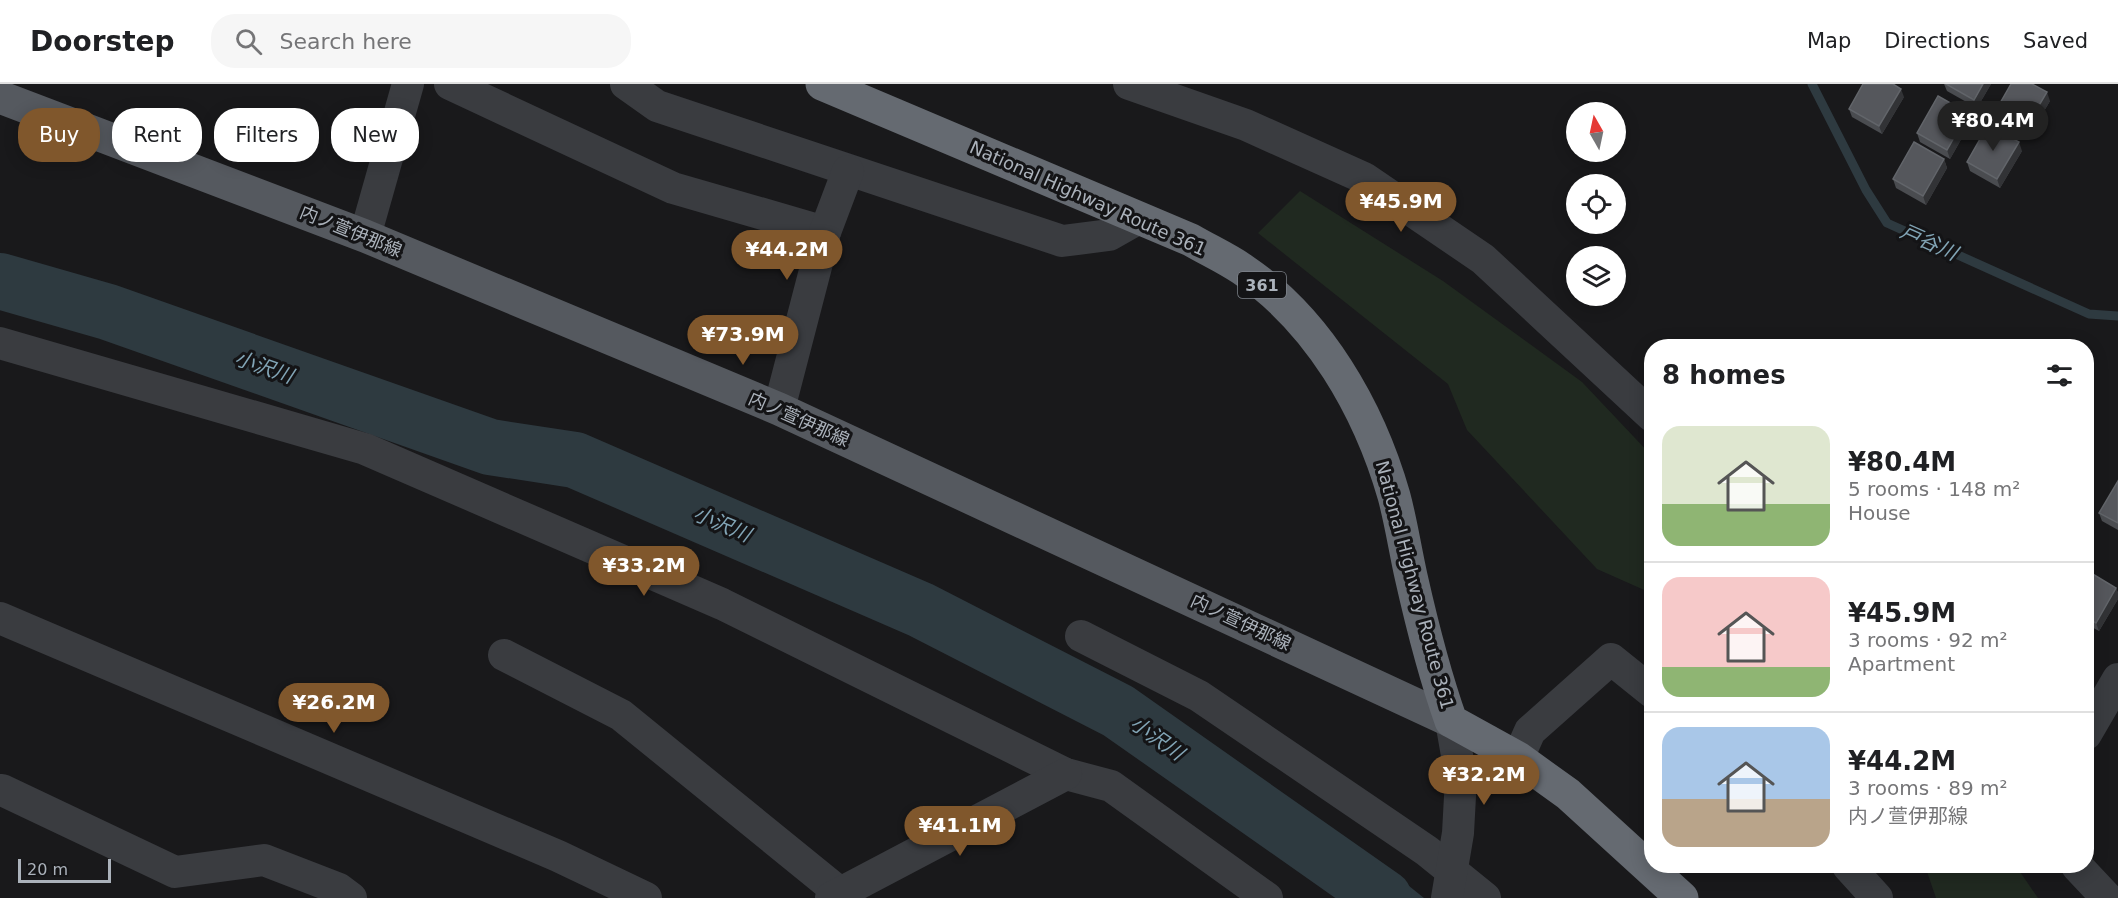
<!DOCTYPE html>
<html lang="en">
<head>
<meta charset="utf-8">
<style>
	:root { --surface:#fff; --page:#f6f6f6; --text:#202124; --muted:#757577; --line:#e0e0e0; --accent:#80572c }
	body { margin:0; font-family:"DejaVu Sans","Noto Sans JP",sans-serif; background:var(--page); color:var(--text); height:100vh; display:flex; flex-direction:column; font-size:22px; white-space:nowrap }
	* { box-sizing:border-box; margin:0 }
	p { font-size:20px; color:var(--muted) }
	.icon { flex:none; width:33px; height:33px; fill:none; stroke:currentColor; stroke-width:2; stroke-linecap:round; stroke-linejoin:round }
	.map { position:relative; flex:1; overflow:hidden }
	.drawer { position:absolute; left:1644px; top:255px; width:450px; height:534px; display:flex; flex-direction:column; background:var(--surface); border-radius:24px; box-shadow:0 3px 15px #0003 }
	.drawer>* { flex:none }
	.guide { position:absolute; left:18px; top:24px; width:570px; height:54px; display:flex; gap:12px }
	.needle { width:39px; rotate:351deg }
	.controls { position:absolute; left:1566px; top:18px; display:grid; gap:12px }
	.controls a { display:grid; place-items:center; width:60px; height:60px; border-radius:50%; background:var(--surface); box-shadow:0 3px 15px #0003; font-size:30px }
	.scale { position:absolute; left:18px; bottom:15px; width:93px; box-sizing:border-box; padding-left:6px; border:3px solid #abb2bb; border-top:0; font-size:16px; line-height:21px; white-space:nowrap; color:#abb2bb; -webkit-text-stroke:4px #141416; paint-order:stroke }
	.price { position:absolute; translate:-50% -51px; padding:0 14px; border-radius:21px; background:var(--accent); color:#fff; font-size:20px; line-height:39px; filter:drop-shadow(0 2px 3px #0008) }
	.price::after { content:''; position:absolute; left:50%; top:36px; width:18px; height:14px; margin-left:-9px; background:inherit; clip-path:polygon(0 0,100% 0,50% 100%) }
	.price.active { background:#222; color:#fff }
	ul { padding:0; list-style:none }
	li { display:flex; align-items:center; gap:18px; height:150px; padding:0 18px }
	li+li { border-top:2px solid var(--line) }
	li span { display:grid; place-items:center; flex:none; width:168px; height:120px; border-radius:18px; color:#555 }
	li>.icon { margin-inline-start:auto }
	span .icon { width:72px; height:72px; fill:#fffc; stroke-width:1 }
	li b { font-size:26px }
	h2 { display:flex; justify-content:space-between; align-items:center; height:72px; padding:0 18px; font-size:26px }
	.tag { padding:0 21px; border-radius:24px; background:var(--surface); box-shadow:0 3px 15px #0003; font-size:21px; line-height:54px }
	.tag.active { background:var(--accent); color:#fff }
	header { display:flex; align-items:center; gap:36px; box-sizing:border-box; height:84px; padding:0 30px; background:var(--surface); border-bottom:2px solid var(--line) }
	header strong { font-size:28px }
	nav { display:flex; gap:33px; margin-inline-start:auto; font-size:21px }
	.search { width:420px; height:54px; background:var(--page); display:flex; align-items:center; gap:15px; box-sizing:border-box; padding:0 21px; border-radius:24px; color:var(--muted); font-size:22px }
	.map>svg:first-child { display:block }
	.green { fill:#202920 }
	.water { fill:#2e3a40 }
	.lines { fill:none; stroke-linecap:round; stroke-linejoin:round }
	.stream { stroke:#2e3a40; stroke-width:9 }
	.river { stroke:#2e3a40; stroke-width:56 }
	.minor { stroke:#3a3c40; stroke-width:32 }
	.major { stroke:#55595f; stroke-width:33 }
	.highway { stroke:#656a71; stroke-width:33 }
	.wall { fill:#4a4c50 }
	.shaded-wall { fill:#323336 }
	.building { fill:#55575c; stroke:#62656a; stroke-width:1.5 }
	.labels { text-anchor:middle; dominant-baseline:central; stroke-width:6; stroke-linejoin:round; paint-order:stroke }
	.shield { fill:#141416; stroke:#7e838a; stroke-width:1.5 }
	.shield-label { font-size:16px; font-weight:bold; fill:#abb2bb }
	.street-label { font-size:18px; fill:#abb2bb; stroke:#141416 }
	.water-label { font-size:20px; font-style:italic; fill:#82a5b6; stroke:#141416 }
</style>
</head>
<body>
<header>
<strong>Doorstep</strong>
<div class="search"><svg class="icon" aria-label="search" viewBox="0 0 24 24"><circle cx="10" cy="10" r="6"/><path d="M15 15l6 6"/></svg>Search here</div>
<nav><a>Map</a><a>Directions</a><a>Saved</a></nav>
</header>
<div class="map">
<svg width="2118" height="814" viewBox="0 0 2118 814">
	<rect width="100%" height="100%" fill="#19191b"/>
	<g class="green">
		<polygon points="1300,107 1443,197 1582,298 1651,371 1651,509 1597,485 1467,346 1448,300 1258,149"/>
		<polygon points="1925,782 2016,782 2038,814 1936,814"/>
	</g>
	<polygon class="water" points="1379,778 1424,814 1350,814"/>
	<g class="lines">
		<polyline class="stream" points="1812,0 1866,106 1887,139 2089,230 2118,232"/>
		<polyline class="river" points="0,197 108,228 490,363 575,376 921,526 1118,627 1384,814"/>
		<g class="minor">
			<polyline points="450,0 673,104 825,148"/>
			<polyline points="626,0 657,22 1062,157 1109,151 1139,134"/>
			<polyline points="1129,0 1246,41 1364,94 1483,175 1652,332"/>
			<polyline points="365,152 408,0"/>
			<polyline points="0,259 365,365 722,520 1066,690 1111,702 1267,814"/>
			<polyline points="779,325 825,148 848,87"/>
			<polyline points="0,534 558,772 646,814"/>
			<polyline points="1081,552 1199,612 1427,767 1485,814"/>
			<polyline points="504,571 621,631 840,809"/>
			<polyline points="2086,650 2118,595"/>
			<polyline points="1518,674 1530,647 1611,575 1652,608"/>
			<polyline points="2,706 175,788 264,776 339,805 351,814"/>
			<polyline points="1848,782 1877,814"/>
			<polyline points="2077,782 2107,814"/>
			<polyline points="831,814 1066,690"/>
			<polyline points="1447,814 1458,749 1461,694 1451,637"/>
		</g>
		<polyline class="major" points="0,13 365,152 779,325 1451,637"/>
		<path class="highway" d="M822,0L1191,156C1208,166 1226,174 1242,185C1319,237 1369,325 1394,412C1401,438 1405,465 1411,492C1422,541 1434,589 1451,637L1518,674L1568,710L1682,814"/>
	</g>
	<g class="wall">
		<polygon points="1944,0 1991,0 1977,24 1947,7"/>
		<polygon points="1904,13 1882,50 1852,33 1849,25"/>
		<polygon points="2050,17 2028,54 1998,37 1995,28"/>
		<polygon points="1971,38 1950,75 1920,58 1917,49"/>
		<polygon points="2022,67 2000,104 1970,87 1967,78"/>
		<polygon points="1944,75 1947,84 1926,121 1896,104 1893,95"/>
		<polygon points="2118,397 2118,446 2102,437 2099,429"/>
		<polygon points="2086,486 2116,504 2118,509 2118,515 2099,547 2086,540"/>
	</g>
	<g class="shaded-wall">
		<polygon points="1983,0 1991,0 1977,24 1974,16"/>
		<polygon points="1901,5 1904,13 1882,50 1879,42"/>
		<polygon points="2047,8 2050,17 2028,54 2025,45"/>
		<polygon points="1968,29 1971,38 1950,75 1947,66"/>
		<polygon points="2019,58 2022,67 2000,104 1997,95"/>
		<polygon points="1944,75 1947,84 1926,121 1923,112"/>
		<polygon points="2116,504 2118,509 2118,515 2099,547 2096,539"/>
	</g>
	<g class="building">
		<polygon points="1863,0 1893,0 1901,5 1879,42 1849,25"/>
		<polygon points="1946,0 1983,0 1974,16"/>
		<polygon points="2011,0 2032,0 2047,8 2025,45 1995,28"/>
		<polygon points="1938,12 1968,29 1947,66 1917,49"/>
		<polygon points="1988,41 2019,58 1997,95 1967,78"/>
		<polygon points="1914,58 1944,75 1923,112 1893,95"/>
		<polygon points="2118,397 2118,439 2099,429"/>
		<polygon points="2086,486 2116,504 2096,539 2086,533"/>
	</g>
	<g class="labels">
		<rect class="shield" x="1238" y="188" width="48" height="26" rx="4.5"/>
		<g class="shield-label">
			<text x="1262" y="201">361</text>
		</g>
		<g class="street-label">
			<text transform="translate(1088 114) rotate(24)">National Highway Route 361</text>
			<text transform="translate(351 147) rotate(22)">内ノ萱伊那線</text>
			<text transform="translate(799 335) rotate(24)">内ノ萱伊那線</text>
			<text transform="translate(1415 501) rotate(75)">National Highway Route 361</text>
			<text transform="translate(1241 538) rotate(25)">内ノ萱伊那線</text>
		</g>
		<g class="water-label">
			<text transform="translate(1929 158) rotate(24)">戸谷川</text>
			<text transform="translate(264 283) rotate(19)">小沢川</text>
			<text transform="translate(722 440) rotate(23)">小沢川</text>
			<text transform="translate(1157 654) rotate(35)">小沢川</text>
		</g>
	</g>
</svg>
<div class="controls">
<a><svg class="needle" viewBox="-14 -14 28 28"><path d="M0-13l5 13h-10z" fill="#e53935"/><path d="M0 13l5-13h-10z" fill="#757577"/></svg></a>
<a><svg class="icon" aria-label="locate" viewBox="0 0 24 24"><circle cx="12" cy="12" r="6"/><path d="M12 2v4M12 18v4M2 12h4M18 12h4"/></svg></a>
<a><svg class="icon" aria-label="layers" viewBox="0 0 24 24"><path d="M12 4l9 5-9 5-9-5zM3 14l9 5 9-5"/></svg></a>
</div>
<div class="scale">20 m</div>
<b class="price active" style="left:1993px;top:68px">¥80.4M</b>
<b class="price" style="left:1401px;top:149px">¥45.9M</b>
<b class="price" style="left:787px;top:197px">¥44.2M</b>
<b class="price" style="left:743px;top:282px">¥73.9M</b>
<b class="price" style="left:644px;top:513px">¥33.2M</b>
<b class="price" style="left:334px;top:650px">¥26.2M</b>
<b class="price" style="left:1484px;top:722px">¥32.2M</b>
<b class="price" style="left:960px;top:773px">¥41.1M</b>
<div class="guide">
<a class="tag active">Buy</a>
<a class="tag">Rent</a>
<a class="tag">Filters</a>
<a class="tag">New</a>
</div>
<section class="drawer">
<h2>8 homes<svg class="icon" aria-label="filters" viewBox="0 0 24 24"><path d="M4 7h16M4 17h16"/><circle cx="9" cy="7" r="2"/><circle cx="15" cy="17" r="2"/></svg></h2>
<ul>
<li><span style="background:linear-gradient(#dfe7d0 65%,#8fb573 0)"><svg class="icon" aria-label="home" viewBox="0 0 24 24"><path d="M3 11l9-7 9 7M6 9v11h12V9"/></svg></span><div><b>¥80.4M</b><p>5 rooms · 148 m²</p><p>House</p></div></li>
<li><span style="background:linear-gradient(#f6c9c9 75%,#8fb573 0)"><svg class="icon" aria-label="home" viewBox="0 0 24 24"><path d="M3 11l9-7 9 7M6 9v11h12V9"/></svg></span><div><b>¥45.9M</b><p>3 rooms · 92 m²</p><p>Apartment</p></div></li>
<li><span style="background:linear-gradient(#a9c7e8 60%,#b9a48a 0)"><svg class="icon" aria-label="home" viewBox="0 0 24 24"><path d="M3 11l9-7 9 7M6 9v11h12V9"/></svg></span><div><b>¥44.2M</b><p>3 rooms · 89 m²</p><p>内ノ萱伊那線</p></div></li>
</ul>
</section>
</div>
</body>
</html>
